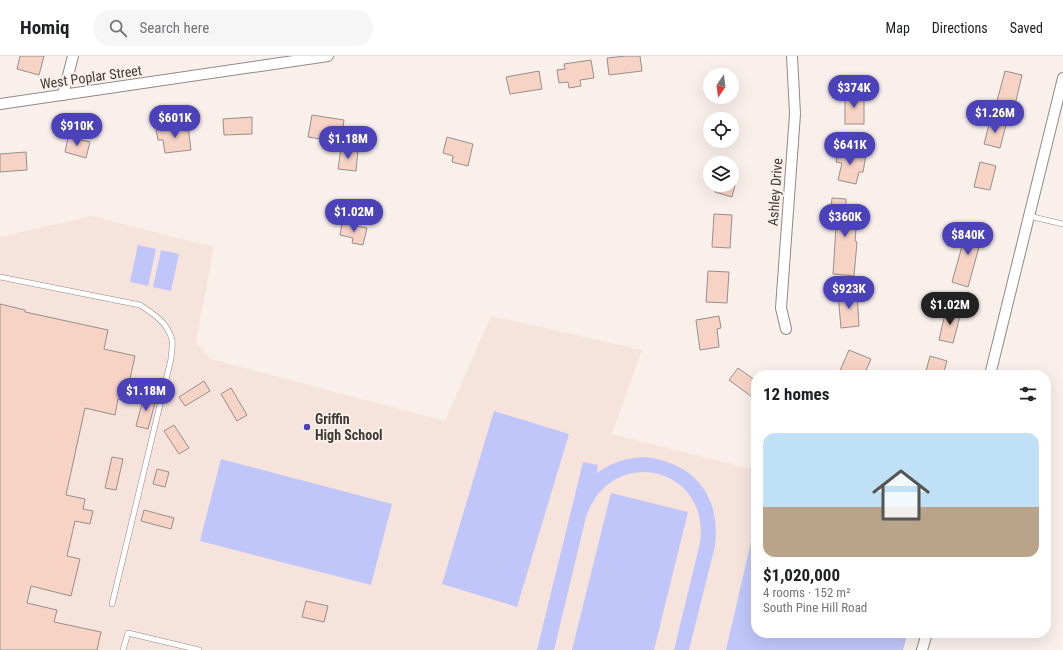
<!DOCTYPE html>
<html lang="en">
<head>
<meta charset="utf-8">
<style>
	:root { --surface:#fff; --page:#f6f6f6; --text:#202124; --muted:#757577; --line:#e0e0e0; --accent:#4b41b8 }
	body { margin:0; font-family:"Roboto Condensed",sans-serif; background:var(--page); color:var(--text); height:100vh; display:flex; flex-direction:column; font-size:15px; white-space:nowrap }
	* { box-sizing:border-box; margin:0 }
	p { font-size:13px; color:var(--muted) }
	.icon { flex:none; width:22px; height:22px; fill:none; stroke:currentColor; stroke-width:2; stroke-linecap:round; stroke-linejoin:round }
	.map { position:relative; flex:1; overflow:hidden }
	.side { position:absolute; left:751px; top:314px; width:300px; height:268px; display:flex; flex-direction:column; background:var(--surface); border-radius:16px; box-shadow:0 4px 16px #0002 }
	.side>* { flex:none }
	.needle { width:26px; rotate:194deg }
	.fabs { position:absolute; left:703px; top:12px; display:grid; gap:8px }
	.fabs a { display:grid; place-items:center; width:36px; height:36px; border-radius:50%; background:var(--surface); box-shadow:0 4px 16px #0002; font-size:20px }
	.price { position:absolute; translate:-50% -34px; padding:0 9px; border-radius:14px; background:var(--accent); color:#fff; font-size:13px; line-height:26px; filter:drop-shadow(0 1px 2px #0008) }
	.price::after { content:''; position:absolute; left:50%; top:24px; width:12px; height:9px; margin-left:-6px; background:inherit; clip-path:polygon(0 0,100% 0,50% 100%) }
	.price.current { background:#222; color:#fff }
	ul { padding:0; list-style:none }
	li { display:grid; align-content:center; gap:8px; height:212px; padding:0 12px }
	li+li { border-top:1px solid var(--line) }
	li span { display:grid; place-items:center; height:124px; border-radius:12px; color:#555 }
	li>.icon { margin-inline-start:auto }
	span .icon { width:72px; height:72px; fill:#fffc; stroke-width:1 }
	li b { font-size:17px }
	h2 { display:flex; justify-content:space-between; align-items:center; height:48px; padding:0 12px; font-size:17px }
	header { display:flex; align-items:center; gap:24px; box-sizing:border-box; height:56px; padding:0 20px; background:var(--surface); border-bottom:1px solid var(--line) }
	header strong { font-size:19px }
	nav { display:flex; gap:22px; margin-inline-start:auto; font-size:14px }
	.search { width:280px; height:36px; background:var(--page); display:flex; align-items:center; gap:10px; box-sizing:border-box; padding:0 14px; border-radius:22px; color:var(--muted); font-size:15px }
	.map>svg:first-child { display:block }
	.built { fill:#f5e3dc }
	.green { fill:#c1c6fa }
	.building { fill:#f6d3c5; stroke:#988f8b }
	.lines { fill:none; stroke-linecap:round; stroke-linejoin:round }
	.lane-casing { stroke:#938985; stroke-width:6 }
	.street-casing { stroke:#938985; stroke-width:12 }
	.lane { stroke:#fff; stroke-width:5 }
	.street { stroke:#fff; stroke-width:10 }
	.poi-dot { fill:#4b41b8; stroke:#faf0eb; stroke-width:1.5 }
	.labels { text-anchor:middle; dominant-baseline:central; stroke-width:4; stroke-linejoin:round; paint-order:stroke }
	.street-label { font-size:14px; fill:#3e3a38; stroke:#faf0eb }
	.poi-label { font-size:14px; font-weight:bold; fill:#3e3a38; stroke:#faf0eb; text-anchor:start }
</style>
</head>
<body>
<header>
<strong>Homiq</strong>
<div class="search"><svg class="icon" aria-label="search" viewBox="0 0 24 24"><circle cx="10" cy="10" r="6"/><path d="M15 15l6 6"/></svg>Search here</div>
<nav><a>Map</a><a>Directions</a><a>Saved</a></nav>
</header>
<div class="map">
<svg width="1063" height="594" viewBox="0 0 1063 594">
	<rect width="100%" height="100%" fill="#faf0eb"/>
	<polygon class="built" points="91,160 214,191 196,286 211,303 445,365 491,260 642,294 612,378 756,414 756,577 890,594 0,594 0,181"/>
	<g class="green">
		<polygon points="138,189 156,193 148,230 130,226"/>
		<polygon points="161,194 179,198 171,235 153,231"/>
		<polygon points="494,355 569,378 517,551 442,528"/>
		<path d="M645,401C695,407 721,440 715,490L689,594H674L700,487C711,410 611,387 586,461L554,594H537L583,406L598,409L597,417C612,406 626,402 645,401Z"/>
		<polygon points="221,403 392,448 371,529 200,485"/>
		<polygon points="611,437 688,456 654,594 572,594"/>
		<polygon points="756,464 756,577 908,577 903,594 726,594"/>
	</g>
	<g class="building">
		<polygon points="20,0 44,0 39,19 17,13"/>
		<polygon points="626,0 640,0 642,15 609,19 607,2"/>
		<polygon points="591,4 594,22 580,24 581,30 569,32 568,26 559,27 557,14 565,13 564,8"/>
		<polygon points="539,15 542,33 510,38 506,21"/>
		<polygon points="1005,15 1022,19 1015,49 997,45"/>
		<rect x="845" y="38" width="19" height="30"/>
		<polygon points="312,59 344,64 341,86 308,81"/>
		<polygon points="252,61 252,78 224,79 223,63"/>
		<polygon points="990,65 1006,69 1000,92 984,88"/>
		<polygon points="188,70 191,94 165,97 163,84 158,84 156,74"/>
		<polygon points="68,81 90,86 86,102 65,96"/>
		<polygon points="447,81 473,88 468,110 452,106 453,100 443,97"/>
		<polygon points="341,92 358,94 356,115 338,113"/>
		<polygon points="839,93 866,99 863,116 859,116 856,128 838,124 842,107 836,106"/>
		<polygon points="26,96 27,114 0,116 0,98"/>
		<polygon points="980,106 996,110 990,134 974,131"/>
		<polygon points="717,129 735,129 732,141 715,136"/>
		<polygon points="832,142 846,143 846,149 858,150 855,185 857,186 854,220 833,218 837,154 831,153"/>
		<polygon points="714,158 732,159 730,192 712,191"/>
		<polygon points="342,167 367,172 363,189 352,187 353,182 340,179"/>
		<polygon points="968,169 984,173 968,231 952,226"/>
		<polygon points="708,215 729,216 727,247 706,246"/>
		<polygon points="857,236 859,270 841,272 838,238"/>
		<polygon points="0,248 25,254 25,256 108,274 104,293 135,300 125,345 118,343 115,359 85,352 66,439 85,443 83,453 93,455 90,468 75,465 67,500 80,503 71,540 31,530 27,547 57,554 54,566 101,576 97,594 0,594"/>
		<polygon points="946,253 961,256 953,287 939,284"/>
		<polygon points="719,260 721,272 717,273 719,291 700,294 696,264"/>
		<polygon points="849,294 871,303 864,319 838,319"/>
		<polygon points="930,300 947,305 943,319 925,319"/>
		<polygon points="738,312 756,325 756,336 752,341 729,324"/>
		<polygon points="204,325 210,335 185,350 179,341"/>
		<polygon points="231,332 247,359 237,365 221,338"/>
		<polygon points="144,340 156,343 148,373 136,370"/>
		<polygon points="174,369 189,392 179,398 164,375"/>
		<polygon points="112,401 123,403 116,434 105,432"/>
		<polygon points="157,413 169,416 165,431 153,428"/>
		<polygon points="144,454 174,462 171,473 141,465"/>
		<polygon points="306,545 328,550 324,566 302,561"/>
	</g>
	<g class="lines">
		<g class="lane-casing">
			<g id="lane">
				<polyline points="1029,160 1063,168"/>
				<path d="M0,221L140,249C154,258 168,267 172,284C173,290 171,298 171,303L112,548"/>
				<polyline points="123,594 128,577 199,594"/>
			</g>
		</g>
		<g class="street-casing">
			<g id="street">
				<polyline points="63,39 73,0"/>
				<polyline points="0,48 328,0"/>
				<polyline points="786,273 781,252 795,58 792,0"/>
				<polyline points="990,319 1063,22"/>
				<polyline points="922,594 927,577"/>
			</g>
		</g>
		<use href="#lane" class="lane"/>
		<use href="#street" class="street"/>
	</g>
	<circle class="poi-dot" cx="307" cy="371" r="4"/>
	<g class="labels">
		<g class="street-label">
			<text transform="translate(91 21) rotate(-8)">West Poplar Street</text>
			<text transform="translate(775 136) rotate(-86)">Ashley Drive</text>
		</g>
		<g class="poi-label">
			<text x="315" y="363">Griffin<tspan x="315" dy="16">High School</tspan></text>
		</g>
	</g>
</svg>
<div class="fabs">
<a><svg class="needle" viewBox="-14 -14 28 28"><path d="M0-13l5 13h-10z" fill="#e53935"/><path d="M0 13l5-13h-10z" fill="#757577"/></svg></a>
<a><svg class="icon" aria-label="locate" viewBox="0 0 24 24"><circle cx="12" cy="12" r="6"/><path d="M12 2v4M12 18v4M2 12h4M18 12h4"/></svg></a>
<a><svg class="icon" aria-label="layers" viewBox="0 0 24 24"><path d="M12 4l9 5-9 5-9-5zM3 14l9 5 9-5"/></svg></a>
</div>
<b class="price" style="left:854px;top:53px">$374K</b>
<b class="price" style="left:995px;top:78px">$1.26M</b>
<b class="price" style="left:175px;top:83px">$601K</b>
<b class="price" style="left:77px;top:91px">$910K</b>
<b class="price" style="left:348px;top:104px">$1.18M</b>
<b class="price" style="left:850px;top:110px">$641K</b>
<b class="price" style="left:354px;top:177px">$1.02M</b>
<b class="price" style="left:845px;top:182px">$360K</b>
<b class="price" style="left:968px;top:200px">$840K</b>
<b class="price" style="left:849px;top:254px">$923K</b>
<b class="price current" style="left:950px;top:270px">$1.02M</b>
<b class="price" style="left:146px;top:356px">$1.18M</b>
<section class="side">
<h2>12 homes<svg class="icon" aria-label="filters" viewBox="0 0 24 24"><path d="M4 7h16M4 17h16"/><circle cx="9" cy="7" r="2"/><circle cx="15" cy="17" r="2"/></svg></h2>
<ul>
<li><span style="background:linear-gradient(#bfe0f5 60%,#b9a48a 0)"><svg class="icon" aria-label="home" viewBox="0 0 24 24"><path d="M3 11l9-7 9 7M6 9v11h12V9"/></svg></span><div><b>$1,020,000</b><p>4 rooms · 152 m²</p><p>South Pine Hill Road</p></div></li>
</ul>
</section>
</div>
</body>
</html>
